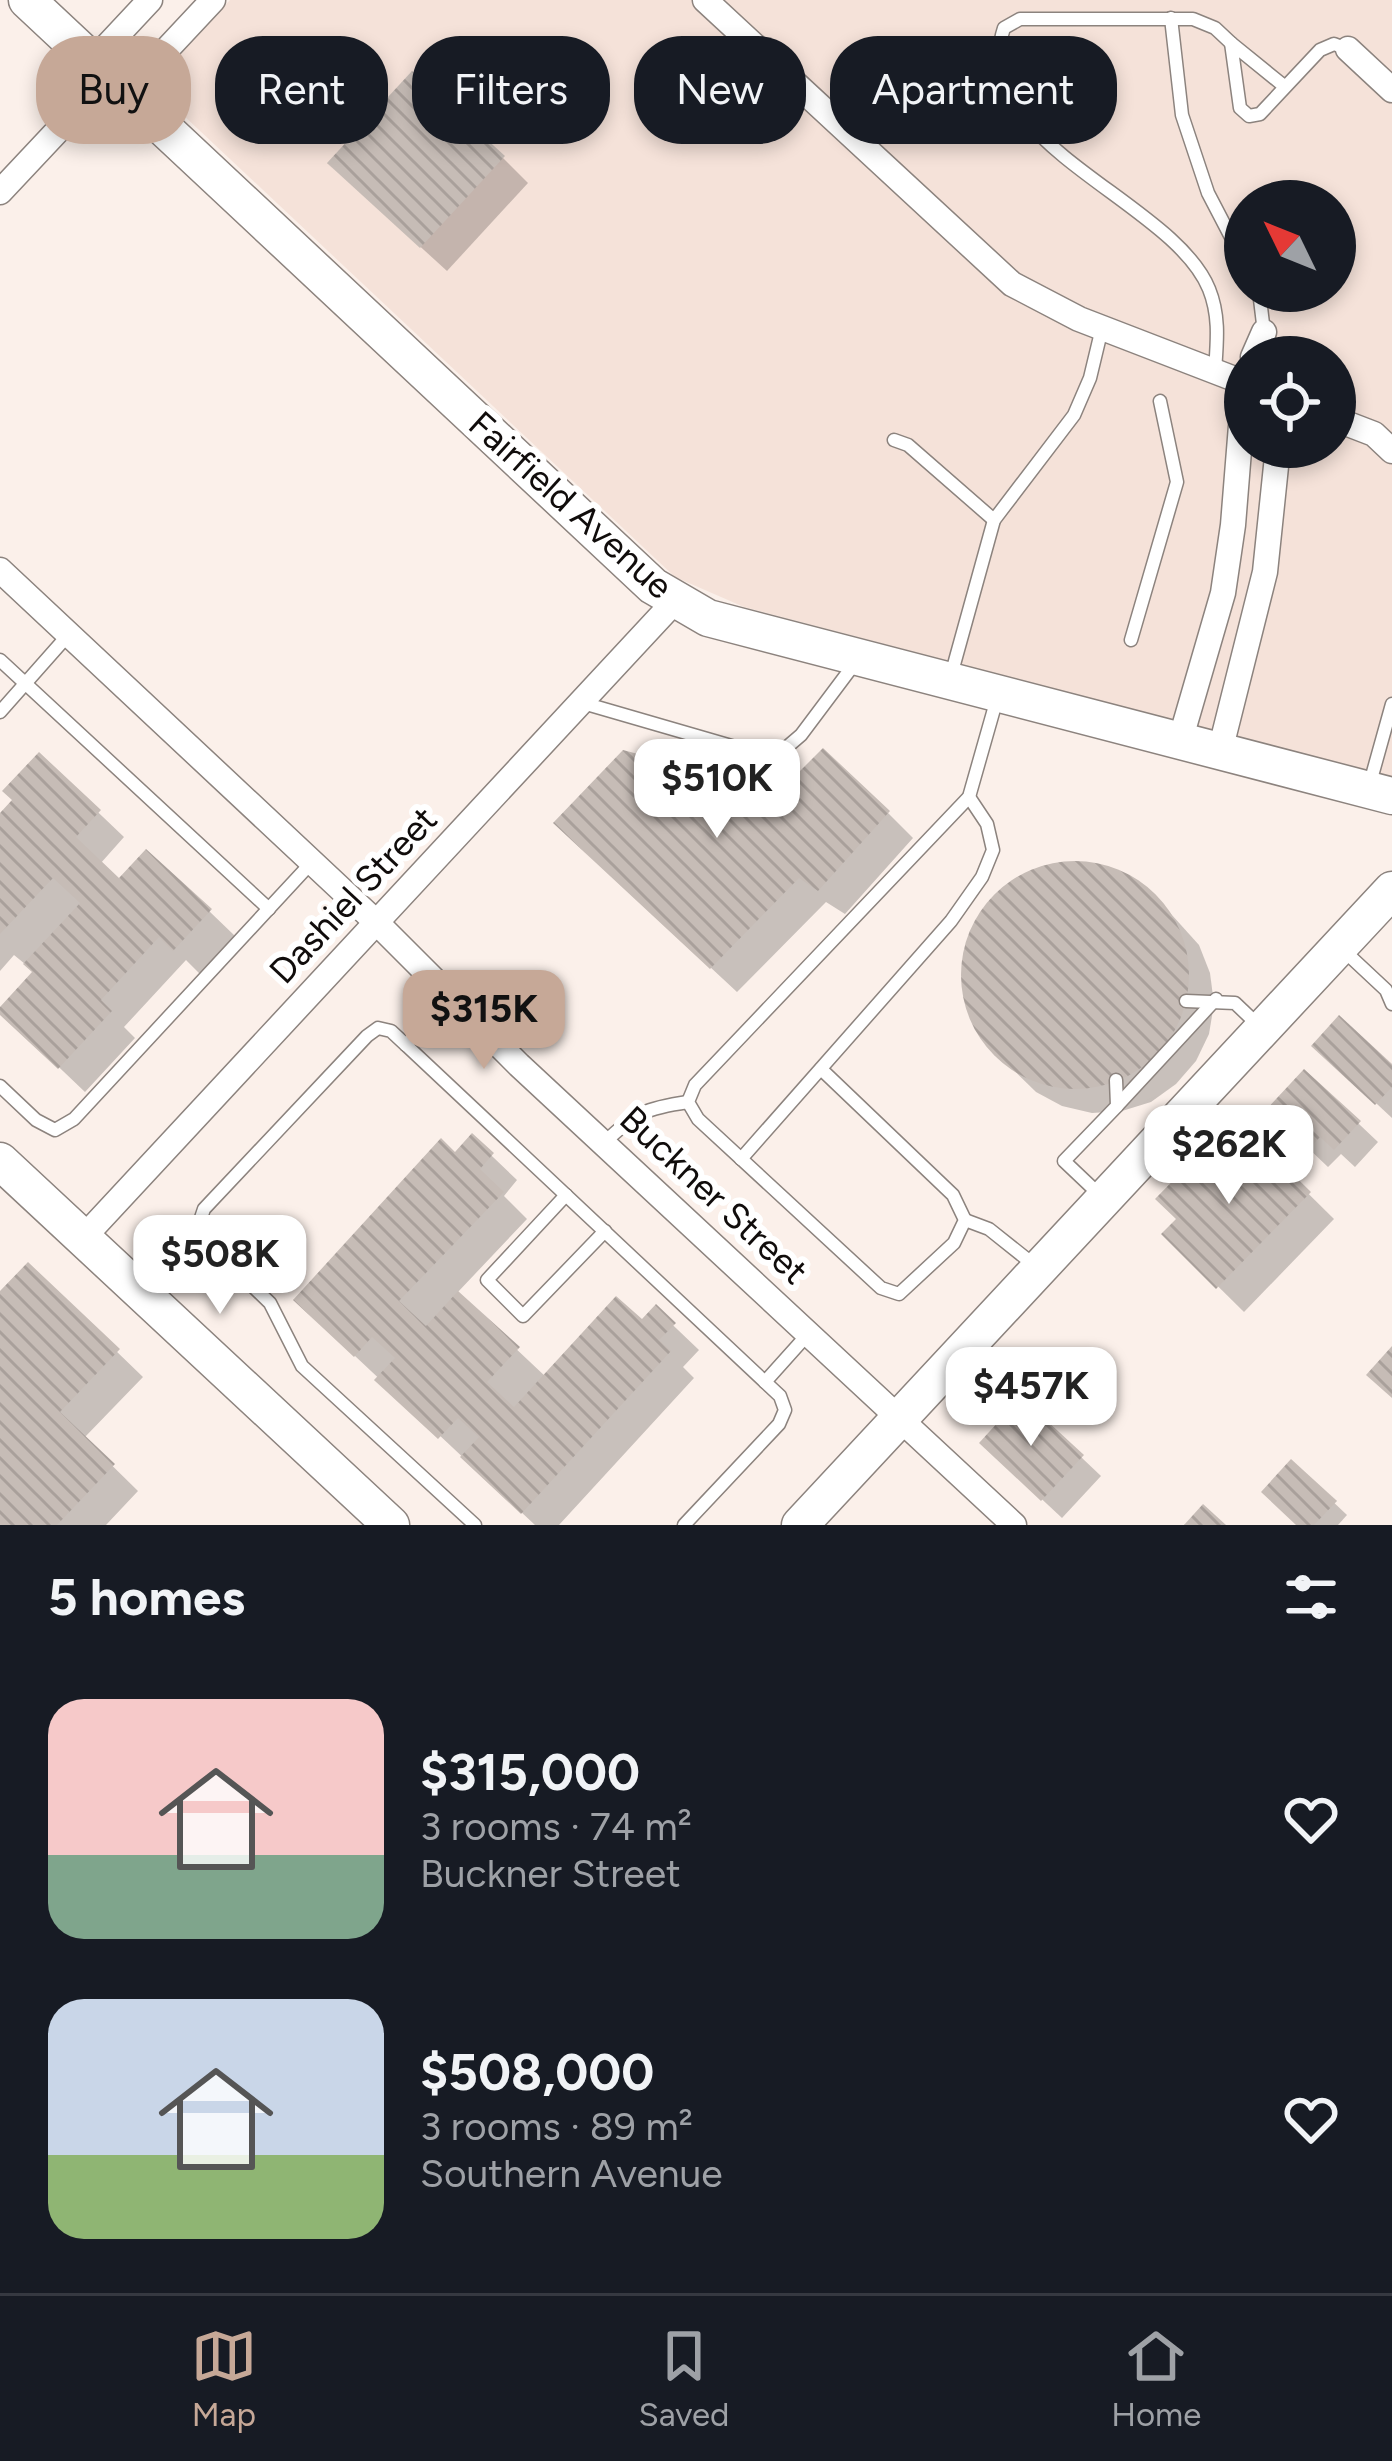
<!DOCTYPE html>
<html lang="en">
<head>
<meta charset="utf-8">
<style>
	:root { --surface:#171b24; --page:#242831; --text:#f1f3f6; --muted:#9ea1a6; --line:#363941; --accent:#c6a897 }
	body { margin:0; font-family:Figtree,sans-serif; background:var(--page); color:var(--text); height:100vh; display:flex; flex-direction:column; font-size:45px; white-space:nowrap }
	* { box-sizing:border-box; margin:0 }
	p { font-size:39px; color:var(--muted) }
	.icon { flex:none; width:66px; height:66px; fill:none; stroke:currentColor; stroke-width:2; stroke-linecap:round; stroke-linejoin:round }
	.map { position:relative; height:1525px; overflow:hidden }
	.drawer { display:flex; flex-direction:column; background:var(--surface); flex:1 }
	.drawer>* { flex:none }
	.guide { position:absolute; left:36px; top:36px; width:1320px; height:108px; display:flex; gap:24px }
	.needle { width:78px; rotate:313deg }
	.controls { position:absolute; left:1224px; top:180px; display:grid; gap:24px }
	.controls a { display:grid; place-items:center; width:132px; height:132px; border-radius:50%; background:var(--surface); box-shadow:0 6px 18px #0003; font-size:60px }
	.price { position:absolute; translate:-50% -102px; padding:0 27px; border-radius:24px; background:#fff; color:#222; font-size:39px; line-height:78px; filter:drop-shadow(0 3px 6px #0008) }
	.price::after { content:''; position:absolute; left:50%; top:72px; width:36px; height:27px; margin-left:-18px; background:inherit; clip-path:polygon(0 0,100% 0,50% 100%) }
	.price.on { background:var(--accent); color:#111 }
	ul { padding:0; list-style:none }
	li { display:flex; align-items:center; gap:36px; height:300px; padding:0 48px }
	li span { display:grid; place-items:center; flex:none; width:336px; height:240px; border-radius:36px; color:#555 }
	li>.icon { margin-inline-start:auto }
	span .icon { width:144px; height:144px; fill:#fffc; stroke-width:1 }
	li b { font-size:51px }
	h2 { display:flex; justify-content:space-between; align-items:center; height:144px; padding:0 48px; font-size:51px }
	.tag { padding:0 42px; border-radius:48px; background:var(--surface); box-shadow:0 6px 18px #0003; font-size:42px; line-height:108px }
	.tag.on { background:var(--accent); color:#111 }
	.dock { display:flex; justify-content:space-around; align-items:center; height:168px; border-top:3px solid var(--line); background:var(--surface); font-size:33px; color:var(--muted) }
	.dock a { display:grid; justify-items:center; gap:6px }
	.dock .on { color:var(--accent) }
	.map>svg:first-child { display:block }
	.built { fill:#f5e2d9; fill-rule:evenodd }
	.shadow { fill:#0003 }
	.building { fill:url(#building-back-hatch) }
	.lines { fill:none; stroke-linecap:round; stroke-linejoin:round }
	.lane-casing { stroke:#8c837e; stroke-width:15 }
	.street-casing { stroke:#8c837e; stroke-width:27 }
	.secondary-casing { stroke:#8c837e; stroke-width:39 }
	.lane { stroke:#fff; stroke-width:12 }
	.street { stroke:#fff; stroke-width:24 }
	.secondary { stroke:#fff; stroke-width:36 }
	.labels { text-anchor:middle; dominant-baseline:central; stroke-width:12; stroke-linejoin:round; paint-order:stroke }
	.street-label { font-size:36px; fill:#100c0b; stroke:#fff }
</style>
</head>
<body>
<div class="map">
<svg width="1392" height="1525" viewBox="0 0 1392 1525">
	<defs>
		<pattern id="building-back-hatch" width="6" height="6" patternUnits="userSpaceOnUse" patternTransform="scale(3)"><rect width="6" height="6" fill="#c6bcb6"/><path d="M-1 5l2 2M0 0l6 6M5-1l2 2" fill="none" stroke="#a9a09b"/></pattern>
	</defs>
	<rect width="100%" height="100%" fill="#fbf0ea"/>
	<path class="built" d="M230,0H1392V778L744,607L675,577L165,98L163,83L170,65ZM1245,201H1335V291H1245ZM1245,357H1335V447H1245Z"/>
	<g class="shadow">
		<polygon points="503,158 528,183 447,271 356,188"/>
		<polygon points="39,756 124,837 100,864 119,882 209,911 235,936 200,974 186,960 124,1027 135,1038 85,1092 0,1011 36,973 14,955 0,971 0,818 16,801"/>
		<polygon points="780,796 888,813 913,838 845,914 826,902 737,992 582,848"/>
		<polygon points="1070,863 1100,866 1128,876 1153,894 1199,945 1210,973 1214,1004 1209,1034 1196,1061 1176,1084 1151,1102 1122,1111 1092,1113 1062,1106 1036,1092 987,1044 972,1017 964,988 965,957 973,928 990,902 1013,882 1040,869"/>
		<polygon points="1334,1064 1392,1068 1392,1118"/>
		<polygon points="1305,1073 1378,1142 1355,1167 1341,1154 1328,1167 1288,1129"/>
		<polygon points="1250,1136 1334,1219 1244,1312 1165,1234"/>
		<polygon points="472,1137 517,1180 504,1196 527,1219 457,1293 546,1377 642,1324 656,1309 699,1350 683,1367 694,1378 559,1525 535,1525 322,1325"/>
		<polygon points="28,1266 143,1377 84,1438 138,1491 106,1525 0,1525 0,1295"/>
		<polygon points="1022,1401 1101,1476 1062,1518 1001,1461"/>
		<polygon points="1292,1463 1347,1515 1338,1525 1300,1525 1265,1492"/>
	</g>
	<g class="building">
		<polygon points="412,71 505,156 420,248 327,163"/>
		<polygon points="823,748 890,811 818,891 799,878 710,969 553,823 623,750 779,792"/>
		<polygon points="39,752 101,810 76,837 119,878 146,849 212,909 173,951 159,937 101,1000 112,1011 58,1069 0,1015 0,1007 32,972 23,964 80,903 53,878 0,934 0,813 12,800 2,791"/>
		<circle cx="1075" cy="975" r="114"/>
		<polygon points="1339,1015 1392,1064 1392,1087 1375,1105 1311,1046"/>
		<polygon points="1304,1069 1361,1121 1334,1150 1320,1137 1308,1150 1265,1111"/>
		<polygon points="1250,1132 1311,1192 1216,1289 1161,1234 1176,1219 1155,1199 1204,1149 1219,1164"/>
		<polygon points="472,1133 494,1153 480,1169 504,1192 399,1301 426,1326 458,1291 520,1347 487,1382 514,1407 616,1296 642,1319 656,1304 676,1323 659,1340 671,1351 521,1514 460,1457 479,1437 458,1418 438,1439 374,1380 395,1358 372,1337 354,1357 293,1300 441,1138 455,1152"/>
		<polygon points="28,1262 120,1349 60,1412 115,1464 57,1525 0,1525 0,1291"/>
		<polygon points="1392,1346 1392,1398 1366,1375"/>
		<polygon points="1021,1397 1084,1455 1041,1501 979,1443"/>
		<polygon points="1291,1459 1337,1501 1314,1525 1296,1525 1261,1492"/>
		<polygon points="1203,1504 1226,1525 1184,1525"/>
	</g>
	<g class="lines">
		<g class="lane-casing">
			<g id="lane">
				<polyline points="1171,18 1182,115 1208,193 1245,264"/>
				<polyline points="1284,86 1231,43 1240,108 1249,116 1260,114 1320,50 1334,44 1347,49"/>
				<polyline points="1259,291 1264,332"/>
				<path d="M1215,371C1217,342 1220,316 1209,289C1173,200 966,143 1004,28L1020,19H1193L1215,28L1231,43"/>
				<polyline points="894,440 908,445 994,520"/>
				<polyline points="1131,640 1177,482 1160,401"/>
				<polyline points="0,660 269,909"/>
				<polyline points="950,679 994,520 1074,415 1090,378 1102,328"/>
				<polyline points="583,703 759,754 780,753 801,735 855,663"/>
				<polyline points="0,712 69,634"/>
				<polyline points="1370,783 1392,704"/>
				<polyline points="1340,947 1386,990 1392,1004"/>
				<polyline points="450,996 406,1045 765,1382 808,1334"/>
				<polyline points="1186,1001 1235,1003 1257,1024"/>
				<polyline points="406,1045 391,1031 378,1028 367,1036 204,1209 198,1227 207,1242 270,1303 302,1366 475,1525"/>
				<polyline points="821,1069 953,1195 965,1220 954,1243 899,1294 881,1288 698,1119 688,1102 695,1085 969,797 998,695"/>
				<polyline points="0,1086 36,1120 55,1130 74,1119 312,862"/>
				<polyline points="1117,1106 1216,999"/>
				<path d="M604,1143C635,1113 646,1108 688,1102"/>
				<polyline points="741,1159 951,921 982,877 993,850 987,824 969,797"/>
				<polyline points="566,1195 487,1280 523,1316 605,1231"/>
				<polyline points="1103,1198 1064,1161 1117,1106 1116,1080"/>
				<polyline points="965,1220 989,1229 1033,1264"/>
				<polyline points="684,1525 779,1424 785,1410 780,1396 765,1382"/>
			</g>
		</g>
		<g class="street-casing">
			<g id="street">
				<polyline points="705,0 1012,284 1079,319 1245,383"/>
				<polyline points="1348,49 1392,90"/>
				<polyline points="93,61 150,0"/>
				<polyline points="126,93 213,0"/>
				<polyline points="0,192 109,76"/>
				<polyline points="1253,357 1264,332"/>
				<polyline points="1335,419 1374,434 1392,451"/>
				<polyline points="0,570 376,922 519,1065 1014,1525"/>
				<polyline points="1180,741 1223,593 1233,525 1245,376"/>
				<polyline points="1220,751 1265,572 1278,447"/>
				<polyline points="83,1238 675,601"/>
			</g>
		</g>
		<g class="secondary-casing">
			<g id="secondary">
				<polyline points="27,0 653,586 708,618 1392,796"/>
				<polyline points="0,1161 391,1525"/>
				<polyline points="800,1525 1392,890"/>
			</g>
		</g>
		<use href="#lane" class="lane"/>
		<use href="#street" class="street"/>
		<use href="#secondary" class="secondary"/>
	</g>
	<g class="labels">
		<g class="street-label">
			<text transform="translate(571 505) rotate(42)">Fairfield Avenue</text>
			<text transform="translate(353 895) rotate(-47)">Dashiel Street</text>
			<text transform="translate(714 1195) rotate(43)">Buckner Street</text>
		</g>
	</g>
</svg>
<div class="controls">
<a><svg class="needle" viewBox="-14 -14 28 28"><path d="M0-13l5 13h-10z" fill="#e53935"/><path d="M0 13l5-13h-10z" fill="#9ea1a6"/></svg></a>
<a><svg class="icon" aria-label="locate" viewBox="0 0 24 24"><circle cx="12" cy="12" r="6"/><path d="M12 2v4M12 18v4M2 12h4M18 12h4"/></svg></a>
</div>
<b class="price" style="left:717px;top:841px">$510K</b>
<b class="price on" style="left:484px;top:1072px">$315K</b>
<b class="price" style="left:1229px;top:1207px">$262K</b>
<b class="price" style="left:220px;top:1317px">$508K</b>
<b class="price" style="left:1031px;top:1449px">$457K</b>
<div class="guide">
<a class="tag on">Buy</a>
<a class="tag">Rent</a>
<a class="tag">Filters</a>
<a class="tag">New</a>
<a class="tag">Apartment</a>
</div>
</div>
<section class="drawer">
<h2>5 homes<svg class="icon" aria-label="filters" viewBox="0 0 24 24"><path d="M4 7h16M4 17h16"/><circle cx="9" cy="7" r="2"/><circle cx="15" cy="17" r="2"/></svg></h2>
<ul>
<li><span style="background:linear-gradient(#f6c9c9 65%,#7fa58c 0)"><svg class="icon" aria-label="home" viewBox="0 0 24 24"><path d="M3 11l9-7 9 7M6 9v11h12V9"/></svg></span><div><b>$315,000</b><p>3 rooms · 74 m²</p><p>Buckner Street</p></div><svg class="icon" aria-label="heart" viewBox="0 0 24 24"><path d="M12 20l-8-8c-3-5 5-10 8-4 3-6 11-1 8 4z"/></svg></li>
<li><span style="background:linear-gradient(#c9d6e8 65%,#8fb573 0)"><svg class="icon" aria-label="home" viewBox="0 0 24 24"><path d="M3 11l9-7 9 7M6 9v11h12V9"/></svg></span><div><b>$508,000</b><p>3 rooms · 89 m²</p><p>Southern Avenue</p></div><svg class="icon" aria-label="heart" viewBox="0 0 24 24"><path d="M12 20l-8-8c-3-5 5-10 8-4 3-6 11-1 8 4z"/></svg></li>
</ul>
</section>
<nav class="dock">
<a class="on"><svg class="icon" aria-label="map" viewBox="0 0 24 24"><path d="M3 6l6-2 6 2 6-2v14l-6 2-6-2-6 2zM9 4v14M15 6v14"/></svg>Map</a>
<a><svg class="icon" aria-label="saved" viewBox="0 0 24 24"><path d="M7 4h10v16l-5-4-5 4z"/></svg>Saved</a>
<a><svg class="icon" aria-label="home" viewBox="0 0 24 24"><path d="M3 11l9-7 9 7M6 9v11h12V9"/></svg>Home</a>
</nav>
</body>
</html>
